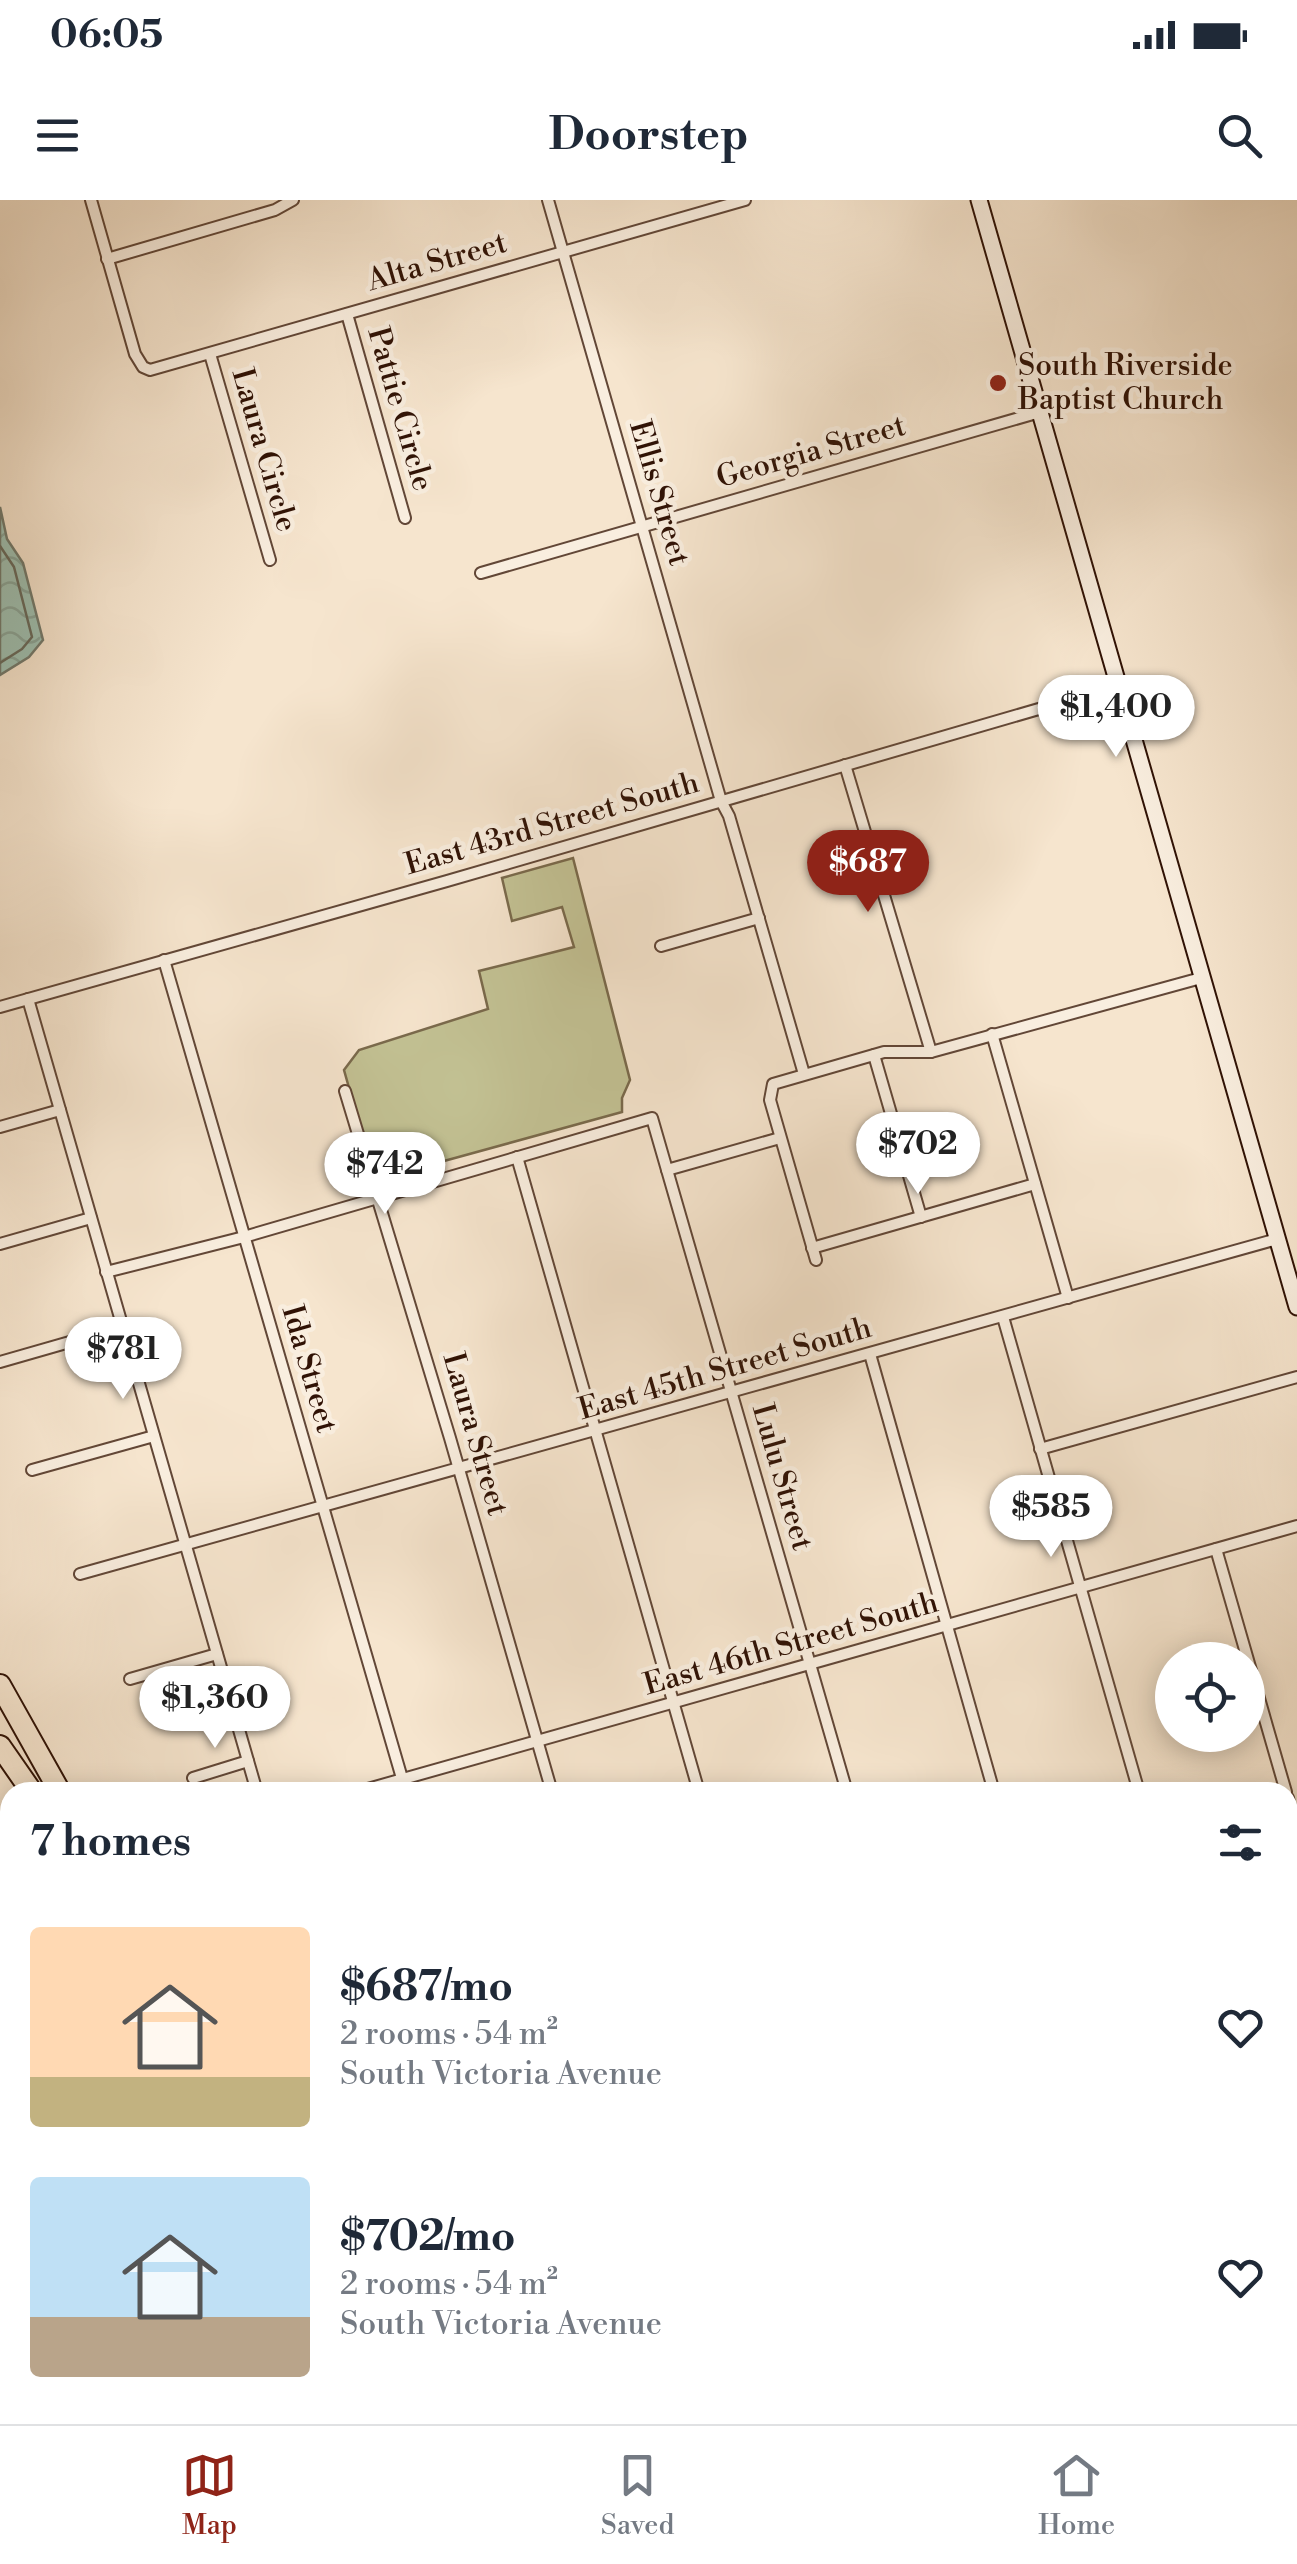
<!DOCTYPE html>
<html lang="en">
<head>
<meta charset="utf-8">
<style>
	:root { --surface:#fff; --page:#f6f6f7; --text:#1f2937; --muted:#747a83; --line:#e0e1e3; --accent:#8f2418 }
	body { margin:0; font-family:"Libre Bodoni",serif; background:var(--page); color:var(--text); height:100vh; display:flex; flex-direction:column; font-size:38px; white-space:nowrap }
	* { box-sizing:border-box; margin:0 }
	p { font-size:32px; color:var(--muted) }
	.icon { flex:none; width:55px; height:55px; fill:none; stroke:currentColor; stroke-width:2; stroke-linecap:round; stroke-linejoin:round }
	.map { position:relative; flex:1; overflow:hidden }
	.drawer { position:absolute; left:0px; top:1582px; width:1298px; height:642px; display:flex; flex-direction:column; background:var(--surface); border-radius:30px 30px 0 0; box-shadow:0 5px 25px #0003 }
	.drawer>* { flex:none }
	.controls { position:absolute; left:1155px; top:1442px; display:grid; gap:20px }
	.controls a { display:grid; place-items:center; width:110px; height:110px; border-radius:50%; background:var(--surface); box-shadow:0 5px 25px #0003; font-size:50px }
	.price { position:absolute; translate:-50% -85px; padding:0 22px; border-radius:35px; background:#fff; color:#222; font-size:32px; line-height:65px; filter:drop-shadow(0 2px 5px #0008) }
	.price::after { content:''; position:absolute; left:50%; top:60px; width:30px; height:22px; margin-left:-15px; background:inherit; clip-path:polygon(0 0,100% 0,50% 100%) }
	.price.selected { background:var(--accent); color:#fff }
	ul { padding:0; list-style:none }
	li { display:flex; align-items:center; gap:30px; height:250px; padding:0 30px }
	li span { display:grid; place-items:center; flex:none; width:280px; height:200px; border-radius:10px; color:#555 }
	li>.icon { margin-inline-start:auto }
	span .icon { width:120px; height:120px; fill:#fffc; stroke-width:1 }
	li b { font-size:42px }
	h2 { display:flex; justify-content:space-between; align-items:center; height:120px; padding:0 30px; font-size:42px }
	.status { display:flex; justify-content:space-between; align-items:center; height:70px; padding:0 50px; background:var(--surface); direction:ltr }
	.status svg { height:28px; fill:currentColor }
	header { display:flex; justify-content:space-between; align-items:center; height:130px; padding:0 30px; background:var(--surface); font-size:45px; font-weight:700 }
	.menu { display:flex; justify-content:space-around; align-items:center; height:140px; border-top:2px solid var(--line); background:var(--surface); font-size:28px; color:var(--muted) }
	.menu a { display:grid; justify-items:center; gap:5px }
	.menu .selected { color:var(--accent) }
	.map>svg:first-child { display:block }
	.green { fill:#c3c294; stroke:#7a6a4c; stroke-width:2.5 }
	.water { fill:url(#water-waves); stroke:#727a6d; stroke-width:2.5 }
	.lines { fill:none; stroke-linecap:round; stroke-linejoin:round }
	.shore { stroke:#67695c; stroke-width:2.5 }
	.stream { stroke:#727a6d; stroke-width:2.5 }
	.street-casing { stroke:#624737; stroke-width:14 }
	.secondary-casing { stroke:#301205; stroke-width:19 }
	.primary-casing { stroke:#301205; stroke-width:21 }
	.highway-casing { stroke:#301205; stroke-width:24 }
	.street { stroke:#f9eedf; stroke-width:10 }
	.secondary { stroke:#f9eedf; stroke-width:15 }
	.primary { stroke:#f6e5ce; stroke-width:18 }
	.highway { stroke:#f6e5ce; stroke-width:20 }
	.poi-dot { fill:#8f2418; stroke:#f9eedf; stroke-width:4 }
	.labels { text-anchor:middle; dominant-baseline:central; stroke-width:9; stroke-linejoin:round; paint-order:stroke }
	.street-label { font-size:30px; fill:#301205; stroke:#f9eedf }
	.poi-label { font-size:30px; fill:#301205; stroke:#f9eedf; text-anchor:start }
</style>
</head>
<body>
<div class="status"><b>06:05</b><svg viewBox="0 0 49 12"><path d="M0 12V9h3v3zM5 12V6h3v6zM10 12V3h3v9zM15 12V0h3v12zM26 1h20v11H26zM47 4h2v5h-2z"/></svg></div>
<header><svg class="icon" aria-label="menu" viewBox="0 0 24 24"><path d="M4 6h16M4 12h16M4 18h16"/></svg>Doorstep<svg class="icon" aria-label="search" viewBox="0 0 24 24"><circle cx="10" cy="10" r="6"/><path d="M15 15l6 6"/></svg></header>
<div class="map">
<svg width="1297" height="2224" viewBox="0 0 1297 2224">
	<defs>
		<pattern id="water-waves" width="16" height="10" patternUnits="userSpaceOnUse" patternTransform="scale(2.5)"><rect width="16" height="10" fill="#9ec0b2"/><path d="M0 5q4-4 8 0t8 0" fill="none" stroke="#88a498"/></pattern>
	</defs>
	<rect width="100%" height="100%" fill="#f6e5ce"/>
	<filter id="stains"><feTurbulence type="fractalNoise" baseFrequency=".002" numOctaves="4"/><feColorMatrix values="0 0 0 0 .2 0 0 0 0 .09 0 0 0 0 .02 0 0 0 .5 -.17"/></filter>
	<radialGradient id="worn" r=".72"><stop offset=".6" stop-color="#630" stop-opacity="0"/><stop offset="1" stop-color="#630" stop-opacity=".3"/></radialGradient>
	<polygon class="green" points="573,658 630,880 622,898 622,912 375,980 344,870 359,850 488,809 479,771 574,747 562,707 512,721 502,678"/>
	<polygon class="water" points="0,307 7,339 23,363 43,440 29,457 0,475"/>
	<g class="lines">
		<polyline class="shore" points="0,346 14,367 32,437 22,449 0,463"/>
		<polyline class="stream" points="0,1953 10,1949"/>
		<g class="street-casing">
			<g id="street">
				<polyline points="91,0 135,154 143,167 150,170 745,0"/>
				<polyline points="548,0 721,601 729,616 804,874"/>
				<polyline points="107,59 275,10 293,0"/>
				<polyline points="347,114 405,318"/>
				<polyline points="210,154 270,360"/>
				<polyline points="481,373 1040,212"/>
				<polyline points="845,565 931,852"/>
				<polyline points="661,746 759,718"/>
				<polyline points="164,760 406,1592"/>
				<polyline points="28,799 257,1592"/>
				<polyline points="0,807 447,681 1118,486"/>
				<polyline points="992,834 1068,1098"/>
				<polyline points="874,855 921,1017"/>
				<polyline points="345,891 450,1238 552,1592"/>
				<polyline points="0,927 60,910"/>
				<polyline points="517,957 699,1592"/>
				<polyline points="667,970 780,938"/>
				<polyline points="0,1044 91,1018"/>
				<polyline points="812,1048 1035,984"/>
				<polyline points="816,1060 770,900 773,884 884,852 931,852 1201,778"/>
				<polyline points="106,1072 244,1037 652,918 847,1592"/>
				<polyline points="1003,1117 1139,1592"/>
				<polyline points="870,1154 994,1592"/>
				<polyline points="0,1162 122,1127"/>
				<polyline points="1040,1249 1297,1177"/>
				<polyline points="32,1270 154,1236"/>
				<polyline points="1216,1349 1286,1592"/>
				<polyline points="80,1374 1277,1039"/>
				<polyline points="130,1479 217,1454"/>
				<polyline points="193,1578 248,1561"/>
				<polyline points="357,1592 1297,1326"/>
				<polyline points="1288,1598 1294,1622"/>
				<polyline points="1288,2111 1297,2142"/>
				<polyline points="234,2215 244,2224"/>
				<polyline points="572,2215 573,2224"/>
				<polyline points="1025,2215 1028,2224"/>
			</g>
		</g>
		<g class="secondary-casing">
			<g id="secondary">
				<polyline points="979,0 1297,1107"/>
				<polyline points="1288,1624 1297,1621"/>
			</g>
		</g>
		<g class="primary-casing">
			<g id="primary">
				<polyline points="0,1984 10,1981"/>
				<polyline points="0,2010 10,2007"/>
			</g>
		</g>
		<g class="highway-casing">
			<g id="highway">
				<polyline points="0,1485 60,1592"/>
				<polyline points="0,1546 32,1592"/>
				<polyline points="455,2215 461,2224"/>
				<polyline points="485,2215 491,2224"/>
			</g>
		</g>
		<use href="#street" class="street"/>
		<use href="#secondary" class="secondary"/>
		<use href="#primary" class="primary"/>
		<use href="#highway" class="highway"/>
	</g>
	<circle class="poi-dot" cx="998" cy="183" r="10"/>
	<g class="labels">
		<g class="street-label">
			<text transform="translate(437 62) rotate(-16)">Alta Street</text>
			<text transform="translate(400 209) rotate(74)">Pattie Circle</text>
			<text transform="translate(264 250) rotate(74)">Laura Circle</text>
			<text transform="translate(811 252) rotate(-16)">Georgia Street</text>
			<text transform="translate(659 293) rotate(74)">Ellis Street</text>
			<text transform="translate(552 624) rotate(-16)">East 43rd Street South</text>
			<text transform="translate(309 1169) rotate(74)">Ida Street</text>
			<text transform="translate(725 1169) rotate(-16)">East 45th Street South</text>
			<text transform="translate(475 1234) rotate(74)">Laura Street</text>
			<text transform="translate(782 1277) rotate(74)">Lulu Street</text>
			<text transform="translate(791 1444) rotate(-16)">East 46th Street South</text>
		</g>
		<g class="poi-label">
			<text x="1018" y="166">South Riverside<tspan x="1018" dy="34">Baptist Church</tspan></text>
		</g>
	</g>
	<rect width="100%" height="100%" filter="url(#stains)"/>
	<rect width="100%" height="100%" fill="url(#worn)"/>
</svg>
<div class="controls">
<a><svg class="icon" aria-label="locate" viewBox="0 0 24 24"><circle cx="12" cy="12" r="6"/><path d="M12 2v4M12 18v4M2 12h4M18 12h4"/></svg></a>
</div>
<b class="price" style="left:1116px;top:560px">$1,400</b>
<b class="price selected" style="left:868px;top:715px">$687</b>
<b class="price" style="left:918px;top:997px">$702</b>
<b class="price" style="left:385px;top:1017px">$742</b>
<b class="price" style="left:123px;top:1202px">$781</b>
<b class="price" style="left:1051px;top:1360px">$585</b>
<b class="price" style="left:215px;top:1551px">$1,360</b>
<section class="drawer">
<h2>7 homes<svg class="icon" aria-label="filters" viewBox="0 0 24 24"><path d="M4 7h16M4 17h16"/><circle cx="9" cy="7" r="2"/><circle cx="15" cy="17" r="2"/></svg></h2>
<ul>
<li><span style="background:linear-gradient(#ffd9b3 75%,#c2b280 0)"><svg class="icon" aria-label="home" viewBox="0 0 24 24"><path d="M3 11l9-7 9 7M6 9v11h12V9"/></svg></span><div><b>$687/mo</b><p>2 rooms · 54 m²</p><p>South Victoria Avenue</p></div><svg class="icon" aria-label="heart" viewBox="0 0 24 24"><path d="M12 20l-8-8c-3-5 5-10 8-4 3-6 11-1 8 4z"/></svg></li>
<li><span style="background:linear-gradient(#bfe0f5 70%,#b9a48a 0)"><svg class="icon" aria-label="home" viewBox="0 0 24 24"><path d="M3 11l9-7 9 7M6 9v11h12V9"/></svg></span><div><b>$702/mo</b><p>2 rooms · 54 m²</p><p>South Victoria Avenue</p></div><svg class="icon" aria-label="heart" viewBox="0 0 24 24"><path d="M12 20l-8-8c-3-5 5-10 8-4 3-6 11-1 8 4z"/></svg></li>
</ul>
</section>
</div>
<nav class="menu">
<a class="selected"><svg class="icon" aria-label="map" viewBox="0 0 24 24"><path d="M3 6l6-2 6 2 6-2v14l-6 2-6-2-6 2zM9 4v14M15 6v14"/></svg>Map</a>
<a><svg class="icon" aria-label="saved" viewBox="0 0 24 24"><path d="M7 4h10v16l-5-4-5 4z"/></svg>Saved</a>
<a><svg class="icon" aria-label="home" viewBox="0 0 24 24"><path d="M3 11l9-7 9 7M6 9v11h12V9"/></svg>Home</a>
</nav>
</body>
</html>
